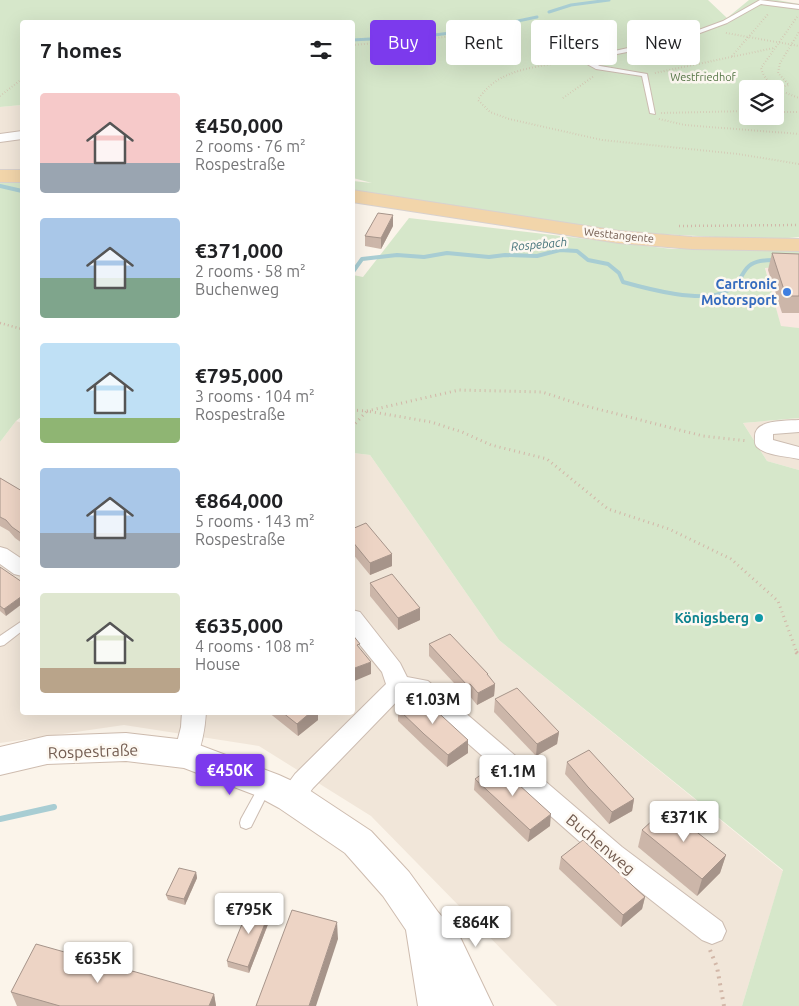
<!DOCTYPE html>
<html lang="en">
<head>
<meta charset="utf-8">
<style>
	:root { --surface:#fff; --page:#f6f6f6; --text:#202124; --muted:#757577; --accent:#7c3aed }
	body { margin:0; font-family:Ubuntu,sans-serif; background:var(--page); color:var(--text); height:100vh; display:flex; flex-direction:column; font-size:19px; white-space:nowrap }
	* { box-sizing:border-box; margin:0 }
	p { font-size:16px; color:var(--muted) }
	.icon { flex:none; width:28px; height:28px; fill:none; stroke:currentColor; stroke-width:2; stroke-linecap:round; stroke-linejoin:round }
	.map { position:relative; flex:1; overflow:hidden }
	.details { position:absolute; left:20px; top:20px; width:335px; height:695px; display:flex; flex-direction:column; background:var(--surface); border-radius:5px; box-shadow:0 5px 20px #0002 }
	.details>* { flex:none }
	.banner { position:absolute; left:370px; top:20px; width:354px; height:45px; display:flex; gap:10px }
	.tools { position:absolute; left:739px; top:80px; display:grid; gap:10px }
	.tools a { display:grid; place-items:center; width:45px; height:45px; border-radius:5px; background:var(--surface); box-shadow:0 5px 20px #0002; font-size:25px }
	.price { position:absolute; translate:-50% -42px; padding:0 11px; border-radius:5px; background:#fff; color:#222; font-size:16px; line-height:32px; filter:drop-shadow(0 1px 2px #0008) }
	.price::after { content:''; position:absolute; left:50%; top:30px; width:15px; height:11px; margin-left:-8px; background:inherit; clip-path:polygon(0 0,100% 0,50% 100%) }
	.price.active { background:var(--accent); color:#fff }
	ul { padding:0; list-style:none }
	li { display:flex; align-items:center; gap:15px; height:125px; padding:0 20px }
	li span { display:grid; place-items:center; flex:none; width:140px; height:100px; border-radius:5px; color:#555 }
	li>.icon { margin-inline-start:auto }
	span .icon { width:60px; height:60px; fill:#fffc; stroke-width:1 }
	li b { font-size:21px }
	h2 { display:flex; justify-content:space-between; align-items:center; height:60px; padding:0 20px; font-size:21px }
	.pill { padding:0 18px; border-radius:5px; background:var(--surface); box-shadow:0 5px 20px #0002; font-size:18px; line-height:45px }
	.pill.active { background:var(--accent); color:#fff }
	.map>svg:first-child { display:block }
	.residential { fill:#f1e6d9 }
	.commercial { fill:#f9e7e0 }
	.green { fill:#d6e7ca; fill-rule:evenodd }
	.lines { fill:none; stroke-linecap:round; stroke-linejoin:round }
	.stream-far2 { stroke:#a8cdd3; stroke-width:3 }
	.stream-far1 { stroke:#a8cdd3; stroke-width:4 }
	.stream { stroke:#a8cdd3; stroke-width:6 }
	.lane-casing { stroke:#ccbcb1; stroke-width:2 }
	.street-casing { stroke:#ccbcb1; stroke-width:2 }
	.secondary-casing { stroke:#cebcaf; stroke-width:2 }
	.primary-casing { stroke:#d8d1ce; stroke-width:2 }
	.path-far3 { stroke:#d2b7a8; stroke-width:2; stroke-dasharray:0.5 2.5; stroke-linecap:butt }
	.path-far2 { stroke:#d2b7a8; stroke-width:2.5; stroke-dasharray:1 3; stroke-linecap:butt }
	.path-far1 { stroke:#d2b7a8; stroke-width:3; stroke-dasharray:1 4; stroke-linecap:butt }
	.path { stroke:#d2b7a8; stroke-width:4; stroke-dasharray:2 5; stroke-linecap:butt }
	.lane { fill:#fff; fill-rule:evenodd }
	.street { fill:#fff; fill-rule:evenodd }
	.secondary { fill:#fff; fill-rule:evenodd }
	.primary { fill:#f2d5aa; fill-rule:evenodd }
	.wall { fill:#ccb6a9 }
	.shaded-wall { fill:#a6948a }
	.building { fill:#edd4c5; stroke:#a6948a }
	.shop-dot { fill:#3f7fe0; stroke:#fdf8f1; stroke-width:2 }
	.culture-dot { fill:#0f9aa8; stroke:#fdf8f1; stroke-width:2 }
	.labels { text-anchor:middle; dominant-baseline:central; stroke-width:5; stroke-linejoin:round; paint-order:stroke }
	.far-park-label { font-size:11px; fill:#587849; stroke:#fdf8f1 }
	.far-street-label { font-size:11px; fill:#735c50; stroke:#fdf8f1 }
	.far-water-label { font-size:12px; font-style:italic; fill:#48757d; stroke:#fdf8f1 }
	.shop-label { font-size:14px; font-weight:bold; fill:#366cbe; stroke:#fdf8f1; text-anchor:end }
	.culture-label { font-size:14px; font-weight:bold; fill:#0d838f; stroke:#fdf8f1; text-anchor:end }
	.near-street-label { font-size:16px; fill:#735c50; stroke:#fdf8f1 }
</style>
</head>
<body>
<div class="map">
<svg width="799" height="1006" viewBox="0 0 799 1006">
	<rect width="100%" height="100%" fill="#fbf4ea"/>
	<g class="residential">
		<polygon points="22,105 22,174 0,174 0,107"/>
		<polygon points="799,418 799,470 767,461 743,423"/>
		<polygon points="16,421 22,423 22,712 352,712 353,453 370,455 499,640 783,871 742,1006 557,1006 371,816 259,746 124,725 0,743 0,442"/>
	</g>
	<polygon class="commercial" points="799,265 799,328 781,327 765,267"/>
	<g class="green">
		<path d="M0,0H708L727,18L749,0H777L799,4V237L769,240L609,231L353,190V181L372,183L353,178L352,22H22V105L0,107ZM748,89H775V116H748Z"/>
		<polygon points="0,178 22,179 22,416 16,421 0,442"/>
		<polygon points="409,218 672,249 799,249 799,265 765,268 781,326 799,328 799,418 743,423 767,461 799,470 799,1006 742,1006 783,870 499,640 370,455 353,453 353,275 363,277"/>
	</g>
	<g class="lines">
		<g class="stream-far2">
			<polyline points="549,12 571,5 609,0"/>
			<polyline points="352,40 426,36 475,30 537,17"/>
		</g>
		<g class="stream-far1">
			<polyline points="0,186 22,191"/>
			<path d="M352,273L362,259L397,255L424,257L447,253L489,257L505,255L537,256L560,250L577,251L588,260L608,264L619,273L623,282C648,289 703,304 727,291C750,279 735,259 776,260"/>
		</g>
		<polyline class="stream" points="0,819 54,807"/>
		<g class="lane-casing">
			<g id="lane">
				<polygon points="760,0 799,5 799,9 761,4 727,23 700,33 652,47 587,60 600,66 647,74 655,114 650,113 642,76 596,69 578,59 651,43 696,31 723,21"/>
				<polygon points="22,621 22,631 4,645 0,646 0,636"/>
				<polygon points="266,780 270,781 272,785 251,827 246,829 241,827 240,823 241,819 262,781"/>
			</g>
		</g>
		<g class="street-casing">
			<g id="street">
				<polygon points="22,131 22,139 0,142 0,134"/>
				<path d="M799,420V432L773,434V440L799,447V459C787,456 767,456 757,447C754,444 755,440 755,436C755,419 787,421 799,420Z"/>
				<polygon points="0,547 7,549 22,559 22,576 14,574 0,564"/>
				<path d="M352,610L360,612L400,663L407,677L428,681L622,847L722,922L726,931L722,940L712,944L702,940L604,863L414,696L403,695L313,788C303,801 299,811 282,805L278,797L295,774L386,684L382,672L352,635Z"/>
				<path d="M182,712H206C205,729 202,746 195,761L186,764L177,761L174,754L181,727Z"/>
			</g>
		</g>
		<g class="secondary-casing">
			<polygon id="secondary" points="126,733 186,740 279,775 303,786 371,831 409,872 438,912 461,939 493,1006 418,1006 406,930 383,896 345,853 279,808 255,795 184,768 126,761 47,764 0,775 0,747 47,736"/>
		</g>
		<g class="primary-casing">
			<g id="primary">
				<rect x="0" y="170" width="22" height="12"/>
				<polygon points="352,190 619,231 692,237 799,239 799,251 692,249 619,243 352,202"/>
			</g>
		</g>
		<g class="path-far3">
			<path d="M797,17L761,68C766,86 783,92 799,98"/>
			<polyline points="726,33 799,46"/>
			<polyline points="352,45 478,34 521,28"/>
			<polyline points="732,56 769,13"/>
			<path d="M571,61C538,67 497,68 478,100L490,112L509,119L602,140L738,154L799,164"/>
			<polyline points="655,73 774,48"/>
			<polyline points="776,88 789,85 778,73 780,63 799,32"/>
			<polyline points="0,96 22,79"/>
			<polyline points="563,98 594,76"/>
			<polyline points="775,112 799,112"/>
			<polyline points="661,113 748,111"/>
			<polyline points="659,119 685,125 799,134"/>
		</g>
		<g class="path-far2">
			<polyline points="679,226 799,225"/>
			<polyline points="0,323 22,329"/>
		</g>
		<g class="path-far1">
			<polyline points="352,410 367,411 459,390 542,392 582,405 703,436 748,441"/>
			<polyline points="352,427 367,411 431,422 462,432 491,445 547,459 608,509 669,529 731,559 778,601 797,653"/>
		</g>
		<g class="path">
			<polyline points="796,652 799,655"/>
			<polyline points="710,950 717,967 724,1006"/>
		</g>
		<use href="#lane" class="lane"/>
		<use href="#street" class="street"/>
		<use href="#secondary" class="secondary"/>
		<use href="#primary" class="primary"/>
	</g>
	<g class="wall">
		<polygon points="393,226 381,249 365,246 365,236"/>
		<polygon points="772,253 799,254 799,313 782,313 768,270"/>
		<polygon points="0,478 22,491 22,543 15,538 9,531 0,526"/>
		<polygon points="352,529 392,554 392,566 370,575 352,553"/>
		<polygon points="0,567 6,616 0,611"/>
		<polygon points="370,583 420,620 398,630 370,596"/>
		<polygon points="429,644 488,674 488,676 495,684 494,696 477,705 469,695 466,696 429,656"/>
		<polygon points="495,699 559,732 557,744 536,756 494,712"/>
		<polygon points="398,709 468,753 447,767 424,746 398,721"/>
		<polygon points="268,712 318,712 318,720 298,736"/>
		<polygon points="567,762 634,799 632,811 609,824 565,774"/>
		<polygon points="475,779 550,826 528,842 474,790"/>
		<polygon points="642,830 726,855 720,873 697,896 638,847"/>
		<polygon points="561,857 645,897 642,909 621,927 559,869"/>
		<polygon points="196,872 197,878 185,905 168,900 166,895"/>
		<polygon points="271,908 272,914 249,973 228,967 227,961"/>
		<polygon points="11,992 214,994 216,1006 17,1006"/>
	</g>
	<g class="shaded-wall">
		<polygon points="393,215 393,226 381,249 381,238"/>
		<polygon points="392,554 392,566 370,575 370,563"/>
		<polygon points="22,596 22,604 6,616 4,609"/>
		<polygon points="420,608 420,620 398,630 398,618"/>
		<polygon points="371,662 371,674 352,682 352,669"/>
		<polygon points="470,684 469,695 466,696 467,685"/>
		<polygon points="495,684 494,696 477,705 478,693"/>
		<polygon points="311,712 318,712 318,720 298,736 297,724"/>
		<polygon points="559,732 557,744 536,756 537,744"/>
		<polygon points="468,740 468,753 447,767 448,755"/>
		<polygon points="634,799 632,811 609,824 612,812"/>
		<polygon points="551,814 550,826 528,842 530,830"/>
		<polygon points="726,855 720,873 697,896 702,879"/>
		<polygon points="196,872 197,878 185,905 184,899"/>
		<polygon points="645,897 642,909 621,927 623,915"/>
		<polygon points="271,908 272,914 249,973 248,967"/>
		<polygon points="337,922 338,939 316,1006 309,1006"/>
		<polygon points="214,994 216,1006 209,1006"/>
	</g>
	<g class="building">
		<polygon points="378,213 393,215 381,238 365,236"/>
		<polygon points="772,253 799,254 799,296 786,296"/>
		<polygon points="0,478 22,491 22,534 12,527 6,520 0,517"/>
		<polygon points="366,523 392,554 370,563 352,541 352,529"/>
		<polygon points="0,567 22,582 22,596 4,609 0,606"/>
		<polygon points="392,574 420,608 398,618 370,583"/>
		<polygon points="352,634 360,644 357,645 371,662 352,669"/>
		<polygon points="450,634 488,674 487,674 495,684 478,693 470,684 467,685 429,644"/>
		<polygon points="517,688 559,732 537,744 495,699"/>
		<polygon points="419,695 468,740 448,755 424,734 398,709"/>
		<polygon points="282,712 311,712 297,724"/>
		<polygon points="589,750 634,799 612,812 588,787 567,762"/>
		<polygon points="496,764 551,814 530,830 475,779"/>
		<polygon points="666,808 726,855 702,879 642,830"/>
		<polygon points="583,840 645,897 623,915 561,857"/>
		<polygon points="179,868 196,872 184,899 166,895"/>
		<polygon points="251,902 271,908 248,967 227,961"/>
		<polygon points="292,910 337,922 309,1006 256,1006"/>
		<polygon points="36,944 214,994 209,1006 60,1006 11,992"/>
	</g>
	<circle class="shop-dot" cx="787" cy="292" r="5"/>
	<circle class="culture-dot" cx="759" cy="618" r="5"/>
	<g class="labels">
		<g class="far-park-label">
			<text x="703" y="77">Westfriedhof</text>
		</g>
		<g class="far-street-label">
			<text transform="translate(619 235) rotate(6)">Westtangente</text>
		</g>
		<g class="far-water-label">
			<text transform="translate(539 244) rotate(-5)">Rospebach</text>
		</g>
		<g class="shop-label">
			<text x="777" y="284">Cartronic<tspan x="777" dy="16">Motorsport</tspan></text>
		</g>
		<g class="culture-label">
			<text x="749" y="618">Königsberg</text>
		</g>
		<g class="near-street-label">
			<text transform="translate(93 751) rotate(-2)">Rospestraße</text>
			<text transform="translate(601 844) rotate(40)">Buchenweg</text>
		</g>
	</g>
</svg>
<div class="tools">
<a><svg class="icon" aria-label="layers" viewBox="0 0 24 24"><path d="M12 4l9 5-9 5-9-5zM3 14l9 5 9-5"/></svg></a>
</div>
<b class="price" style="left:433px;top:725px">€1.03M</b>
<b class="price active" style="left:230px;top:796px">€450K</b>
<b class="price" style="left:513px;top:797px">€1.1M</b>
<b class="price" style="left:684px;top:843px">€371K</b>
<b class="price" style="left:249px;top:935px">€795K</b>
<b class="price" style="left:476px;top:948px">€864K</b>
<b class="price" style="left:98px;top:984px">€635K</b>
<div class="banner">
<a class="pill active">Buy</a>
<a class="pill">Rent</a>
<a class="pill">Filters</a>
<a class="pill">New</a>
</div>
<section class="details">
<h2>7 homes<svg class="icon" aria-label="filters" viewBox="0 0 24 24"><path d="M4 7h16M4 17h16"/><circle cx="9" cy="7" r="2"/><circle cx="15" cy="17" r="2"/></svg></h2>
<ul>
<li><span style="background:linear-gradient(#f6c9c9 70%,#9aa5b1 0)"><svg class="icon" aria-label="home" viewBox="0 0 24 24"><path d="M3 11l9-7 9 7M6 9v11h12V9"/></svg></span><div><b>€450,000</b><p>2 rooms · 76 m²</p><p>Rospestraße</p></div></li>
<li><span style="background:linear-gradient(#a9c7e8 60%,#7fa58c 0)"><svg class="icon" aria-label="home" viewBox="0 0 24 24"><path d="M3 11l9-7 9 7M6 9v11h12V9"/></svg></span><div><b>€371,000</b><p>2 rooms · 58 m²</p><p>Buchenweg</p></div></li>
<li><span style="background:linear-gradient(#bfe0f5 75%,#8fb573 0)"><svg class="icon" aria-label="home" viewBox="0 0 24 24"><path d="M3 11l9-7 9 7M6 9v11h12V9"/></svg></span><div><b>€795,000</b><p>3 rooms · 104 m²</p><p>Rospestraße</p></div></li>
<li><span style="background:linear-gradient(#a9c7e8 65%,#9aa5b1 0)"><svg class="icon" aria-label="home" viewBox="0 0 24 24"><path d="M3 11l9-7 9 7M6 9v11h12V9"/></svg></span><div><b>€864,000</b><p>5 rooms · 143 m²</p><p>Rospestraße</p></div></li>
<li><span style="background:linear-gradient(#dfe7d0 75%,#b9a48a 0)"><svg class="icon" aria-label="home" viewBox="0 0 24 24"><path d="M3 11l9-7 9 7M6 9v11h12V9"/></svg></span><div><b>€635,000</b><p>4 rooms · 108 m²</p><p>House</p></div></li>
</ul>
</section>
</div>
</body>
</html>
